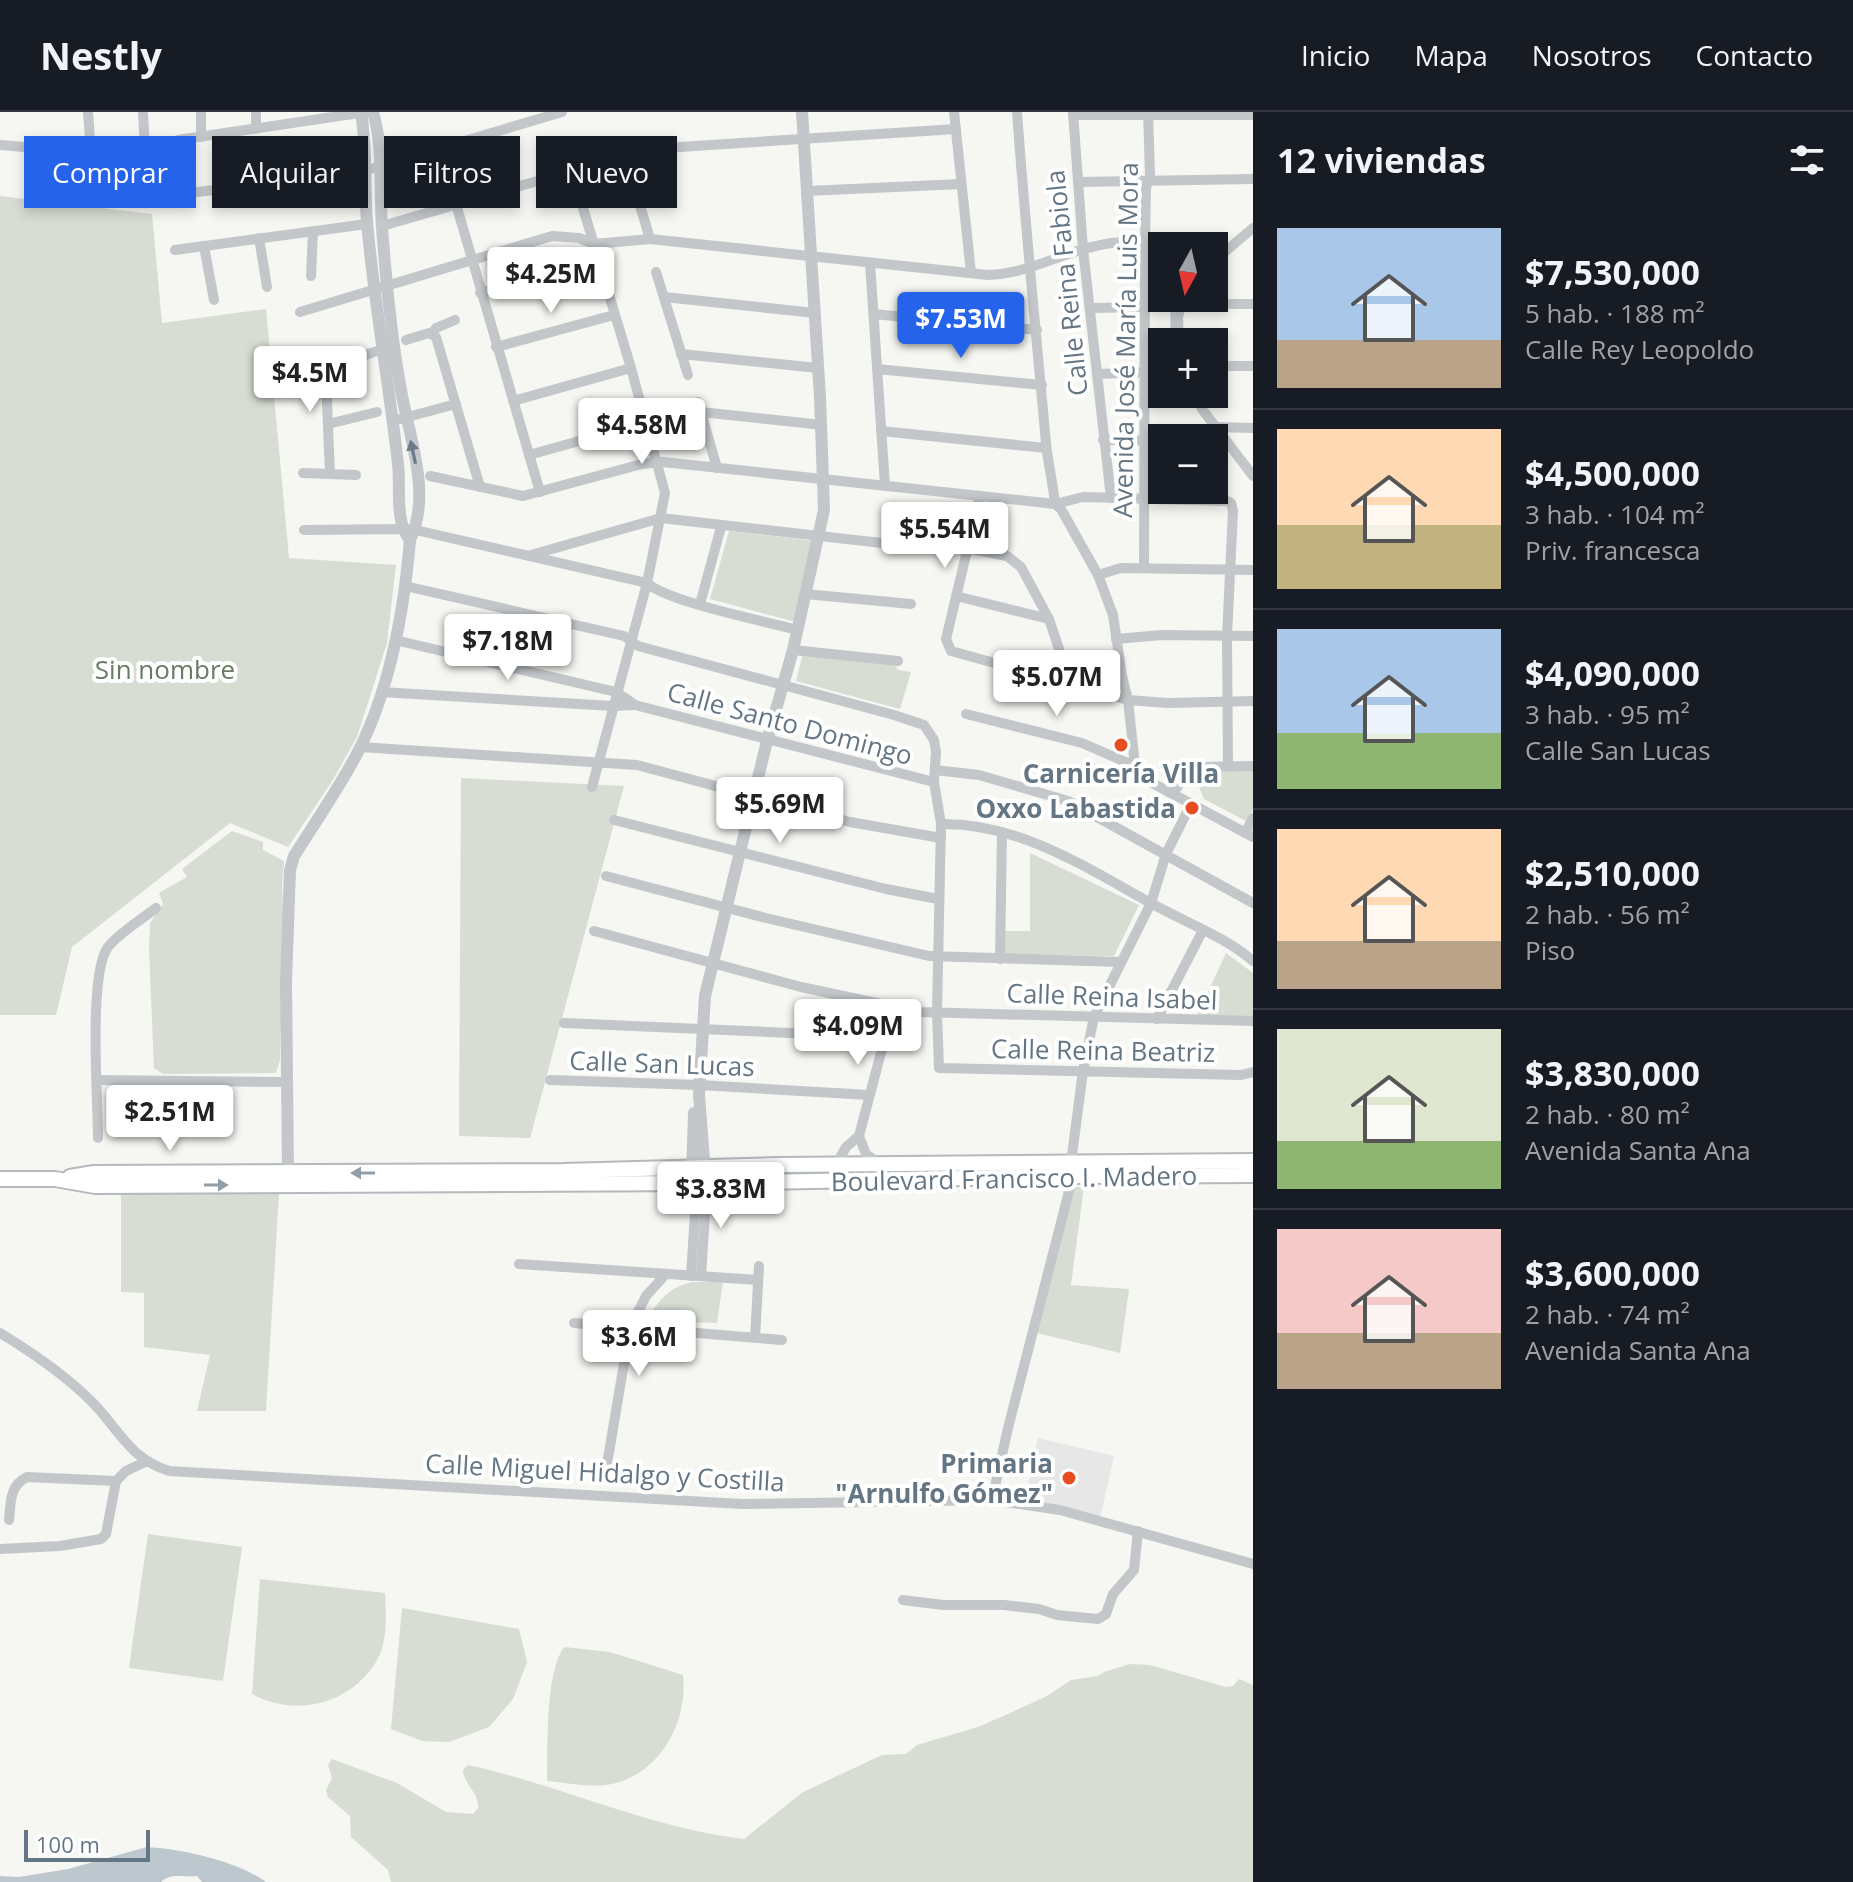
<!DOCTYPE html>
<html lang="es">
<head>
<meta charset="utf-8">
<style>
	:root { --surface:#171b24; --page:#242831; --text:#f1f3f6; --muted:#9ea1a6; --line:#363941; --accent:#2563eb }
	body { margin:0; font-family:"Open Sans",sans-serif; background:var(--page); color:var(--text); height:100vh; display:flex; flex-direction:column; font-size:30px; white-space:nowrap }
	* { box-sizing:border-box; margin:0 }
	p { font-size:26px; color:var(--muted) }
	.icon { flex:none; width:44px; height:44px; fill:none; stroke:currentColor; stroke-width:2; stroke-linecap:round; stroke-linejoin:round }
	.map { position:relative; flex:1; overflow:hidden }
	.sheet { display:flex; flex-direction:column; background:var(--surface); width:600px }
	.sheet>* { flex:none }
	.guide { position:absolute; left:24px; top:24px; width:760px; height:72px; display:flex; gap:16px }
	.needle { width:52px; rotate:188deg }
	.tools { position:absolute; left:1148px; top:120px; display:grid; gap:16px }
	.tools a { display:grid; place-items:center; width:80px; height:80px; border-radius:0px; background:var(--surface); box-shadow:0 4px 12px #0003; font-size:40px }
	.scale { position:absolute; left:24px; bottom:20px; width:126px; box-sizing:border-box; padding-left:8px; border:4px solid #647684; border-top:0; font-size:22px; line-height:28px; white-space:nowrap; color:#647684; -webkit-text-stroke:6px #fff; paint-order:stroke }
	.price { position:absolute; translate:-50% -68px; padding:0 18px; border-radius:8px; background:#fff; color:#222; font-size:26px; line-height:52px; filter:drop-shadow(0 2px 4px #0008) }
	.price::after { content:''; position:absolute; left:50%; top:48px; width:24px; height:18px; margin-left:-12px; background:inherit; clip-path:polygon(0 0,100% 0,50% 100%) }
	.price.current { background:var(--accent); color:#fff }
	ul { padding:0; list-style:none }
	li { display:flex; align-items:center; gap:24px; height:200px; padding:0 24px }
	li+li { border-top:2px solid var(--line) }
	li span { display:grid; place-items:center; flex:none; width:224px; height:160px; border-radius:0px; color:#555 }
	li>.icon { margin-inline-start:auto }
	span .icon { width:96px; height:96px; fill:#fffc; stroke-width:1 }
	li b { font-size:34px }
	h2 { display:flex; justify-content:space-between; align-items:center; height:96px; padding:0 24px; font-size:34px }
	.tag { padding:0 28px; border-radius:0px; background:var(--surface); box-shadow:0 4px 12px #0003; font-size:28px; line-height:72px }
	.tag.current { background:var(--accent); color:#fff }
	header { display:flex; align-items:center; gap:48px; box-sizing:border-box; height:112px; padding:0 40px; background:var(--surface); border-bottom:2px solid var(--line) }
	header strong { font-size:38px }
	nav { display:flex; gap:44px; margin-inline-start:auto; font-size:28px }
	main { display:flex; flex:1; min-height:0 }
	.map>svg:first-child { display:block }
	.built { fill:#e6e7e6 }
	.green { fill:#d7ddd3 }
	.water { fill:#bcc8cd }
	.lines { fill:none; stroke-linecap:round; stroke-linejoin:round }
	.stream { stroke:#bcc8cd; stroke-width:3 }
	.secondary-casing { stroke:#b3b9bd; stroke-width:18 }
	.minor { stroke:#c3c7ca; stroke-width:10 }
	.tertiary { stroke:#c3c7ca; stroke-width:12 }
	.secondary { stroke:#fff; stroke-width:14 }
	.oneway { fill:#697a88 }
	.oneway2 { fill:#929fa9 }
	.poi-dot { fill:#e64e22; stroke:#fff; stroke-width:3 }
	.labels { text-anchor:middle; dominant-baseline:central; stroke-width:8; stroke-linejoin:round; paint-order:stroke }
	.street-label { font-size:26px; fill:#647684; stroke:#fff }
	.park-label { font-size:26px; fill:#687b63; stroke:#fff }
	.poi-label { font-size:26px; font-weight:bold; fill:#647684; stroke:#fff; text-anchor:end }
</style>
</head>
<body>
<header>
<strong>Nestly</strong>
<nav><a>Inicio</a><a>Mapa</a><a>Nosotros</a><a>Contacto</a></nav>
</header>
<main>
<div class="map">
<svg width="1253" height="1770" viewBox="0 0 1253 1770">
	<rect width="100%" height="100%" fill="#f6f6f2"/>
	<polygon class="built" points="1038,1326 1114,1344 1100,1407 1025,1387"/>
	<g class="green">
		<polygon points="0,84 152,102 162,211 266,197 289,446 396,453 387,531 357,625 331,671 288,735 230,711 72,835 56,903 0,903"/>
		<polygon points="729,419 815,429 796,510 710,487"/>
		<polygon points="803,542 895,553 898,558 911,560 900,597 796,569"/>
		<polygon points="1190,653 1253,655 1253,697 1246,709 1204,687"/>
		<polygon points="461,666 624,674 530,1026 459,1024"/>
		<polygon points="232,719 263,730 263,738 284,749 282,772 286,889 280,921 280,948 276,961 163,962 154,956 149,837 150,811 163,792 159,781 187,765 182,757"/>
		<polygon points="1030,741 1139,793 1114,844 1005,843 1005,819 1030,819"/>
		<polygon points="1226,841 1253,861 1253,904 1197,904"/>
		<polygon points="1069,1075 1084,1075 1071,1173 1129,1177 1120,1241 1037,1221"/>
		<polygon points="121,1082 279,1082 266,1299 197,1299 210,1243 144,1235 144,1181 121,1180"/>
		<path d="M693,1170H723L717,1211L650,1209L648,1205C660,1187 671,1174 693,1170Z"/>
		<polygon points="148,1422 242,1435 223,1569 129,1556"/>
		<path d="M260,1467L385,1481C386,1503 388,1528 377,1548C352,1592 295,1606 252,1582Z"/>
		<polygon points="402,1496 519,1517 527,1550 513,1587 489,1615 449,1630 422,1629 391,1617"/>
		<path d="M564,1535L610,1540L683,1563C688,1607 663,1658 616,1671C594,1677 569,1671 547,1669C548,1635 545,1561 564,1535Z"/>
		<path d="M1130,1552L1150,1553L1226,1575L1233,1574L1239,1567L1253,1573V1770H391L388,1758L351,1725L350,1704L328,1685L326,1678L332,1666L328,1653L332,1647L397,1671L446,1700L473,1702L478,1696C479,1680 464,1673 463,1658L468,1653C561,1673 649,1716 744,1727L803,1680L882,1643L906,1642L917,1633L978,1615L1010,1601L1047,1584L1071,1568L1098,1564L1104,1560Z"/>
	</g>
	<path class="water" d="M147,1735C182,1737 237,1749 266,1770H202L197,1764C184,1766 171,1760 161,1770H0V1764L19,1765L68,1757Z"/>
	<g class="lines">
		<polyline class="stream" points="1172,230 1172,197 1177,186"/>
		<g class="secondary-casing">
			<g id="secondary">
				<polyline points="70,1065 94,1061 563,1059 780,1053 1253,1049"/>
				<polyline points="0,1067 55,1067 95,1074 707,1071 1073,1064 1253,1063"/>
			</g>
		</g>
		<g class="minor">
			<polyline points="88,0 91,41"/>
			<polyline points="143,0 147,75"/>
			<polyline points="201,0 201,25"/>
			<polyline points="256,0 256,17"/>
			<polyline points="954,0 971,161"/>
			<path d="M1017,0C1025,111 1036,221 1046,331C1048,351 1053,371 1055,392L1061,397L1098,463L1113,503L1122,564L1128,588L1135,654L1154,672L1253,725"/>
			<polyline points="1073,0 1083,137 1111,386"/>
			<polyline points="1073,3 1253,3"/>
			<polyline points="178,28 366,0"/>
			<polyline points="0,33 145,45"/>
			<polyline points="565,36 631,256 665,381 647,471 592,675"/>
			<polyline points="1078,70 1253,67"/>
			<polyline points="807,79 961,72"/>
			<polyline points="182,82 364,59 562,0"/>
			<polyline points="456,92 540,380"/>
			<polyline points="382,114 572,59"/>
			<polyline points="259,126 267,175"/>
			<polyline points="650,127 627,50 628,43 633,38 956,17"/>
			<polyline points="204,134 214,188"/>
			<polyline points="175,138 367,112"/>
			<polyline points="1214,149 1253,116"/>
			<polyline points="870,151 885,374"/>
			<polyline points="656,160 688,263"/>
			<polyline points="311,164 313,119"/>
			<polyline points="480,181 557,159 573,142"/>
			<polyline points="664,185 815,201"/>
			<polyline points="1180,192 1253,192"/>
			<polyline points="1091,196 1146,195"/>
			<path d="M300,200L552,124L579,126L594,132L650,127L988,163C1027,162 1058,142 1096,134C1131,125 1172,132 1208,132"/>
			<polyline points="874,202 1037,218"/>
			<polyline points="432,221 436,216 455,208"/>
			<polyline points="406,228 429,221 436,225 480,375"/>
			<polyline points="1179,230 1178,205 1182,188"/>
			<polyline points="496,235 614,203"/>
			<polyline points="325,242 330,362"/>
			<polyline points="681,242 818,256"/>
			<polyline points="1214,254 1253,254"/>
			<polyline points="326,256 389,235"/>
			<polyline points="877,257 1042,273"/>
			<polyline points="1099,262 1146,260"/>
			<polyline points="1194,282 1202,297 1253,364"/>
			<polyline points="513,289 631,256"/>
			<polyline points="698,290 717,356"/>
			<polyline points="701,300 822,313"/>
			<polyline points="400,307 456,292"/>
			<polyline points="328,312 377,300"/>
			<polyline points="1216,315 1253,316"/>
			<polyline points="881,319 1046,336"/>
			<polyline points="1103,328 1162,329"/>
			<polyline points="529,343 604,322 616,325"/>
			<polyline points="303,361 356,363"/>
			<polyline points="430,364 523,384 642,352 663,350 1055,392 1083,385 1227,389 1231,391 1233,399 1227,524 1228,654"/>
			<polyline points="980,384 946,527 951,539 1128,588 1167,591 1253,589"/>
			<path d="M304,418L401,417L420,419L647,471C668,490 765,509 797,518"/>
			<polyline points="967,436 1007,444 1021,455 1049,507 1061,543 1066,570"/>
			<polyline points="531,443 661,406 926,436"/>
			<polyline points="1144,456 1145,131 1146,76 1150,63 1148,0"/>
			<polyline points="1098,463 1121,456 1253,458"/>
			<polyline points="405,474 624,524 638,534 894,603 924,613 934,628 936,640 934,670 941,712 937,901 939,956 1241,963 1253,960"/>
			<polyline points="805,482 911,492"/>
			<polyline points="956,484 1049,507"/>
			<polyline points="700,492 721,415"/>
			<polyline points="1116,527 1162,523 1253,524"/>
			<polyline points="395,528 616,580 635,593 934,670"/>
			<polyline points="793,538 898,549"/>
			<polyline points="381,580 613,594 635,593"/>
			<polyline points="966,602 1082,631 1135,654"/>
			<polyline points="360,635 637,653 850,710 941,726"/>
			<polyline points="935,658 979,663 1068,689 1253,791"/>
			<polyline points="1173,682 1188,658 1196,655 1253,654"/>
			<polyline points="614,708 886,777 938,787"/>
			<path d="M941,712C1024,711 1092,760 1162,797C1192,813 1228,827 1253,849"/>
			<polyline points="1245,721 1253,706"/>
			<polyline points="606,764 766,806 929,844 1121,850"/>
			<polyline points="594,819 801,875 919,900 1253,909"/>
			<polyline points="1000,847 1002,720"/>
			<polyline points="1157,907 1203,818"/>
			<polyline points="564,911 884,925"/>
			<polyline points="97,968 287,970"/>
			<polyline points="550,968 699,973 869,983"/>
			<path d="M98,1026C98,987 88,863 108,835C120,820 141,808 156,796"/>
			<polyline points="879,1052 866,1042 859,1024 893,895"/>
			<polyline points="836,1053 846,1035 859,1024"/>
			<polyline points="519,1152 758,1168"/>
			<polyline points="691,1164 696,1085 693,1071"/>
			<polyline points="701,1164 707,1071"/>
			<polyline points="574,1211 782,1228"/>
			<path d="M0,1221C33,1241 68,1265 95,1293C121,1321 130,1346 169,1359L742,1392L992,1388L1060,1398L1253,1452"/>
			<polyline points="755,1226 759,1154"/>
			<polyline points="605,1364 630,1216 646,1184 665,1163"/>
			<polyline points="992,1388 1008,1316 1073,1064 1071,1051 1083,959 1094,905 1151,791 1166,742 1191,692"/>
			<path d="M9,1408C11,1390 9,1374 27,1365L116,1369L126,1359L145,1350"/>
			<polyline points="0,1437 60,1434 101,1427 106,1422 116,1369"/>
			<polyline points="903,1488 943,1493 1004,1493 1039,1497 1057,1503 1098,1507 1106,1502 1113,1482 1134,1458 1138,1419"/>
		</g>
		<g class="tertiary">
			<path d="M361,0C367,36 364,73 367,110C374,191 389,271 398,352C401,377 394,408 410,428"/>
			<path d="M288,1060L286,870L290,758L294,744C316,709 340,675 359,638C391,574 404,499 410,428C432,382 409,325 401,278C391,225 386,169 382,115C379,77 384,37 373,0"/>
			<polyline points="705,1061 699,983 705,884 767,629 793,538 824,398 820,285 802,0"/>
			<polyline points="692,1063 694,1001"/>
		</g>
		<use href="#secondary" class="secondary"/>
	</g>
	<defs><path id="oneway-solid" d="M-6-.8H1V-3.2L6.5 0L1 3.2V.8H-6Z" transform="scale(2)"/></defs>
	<use class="oneway" href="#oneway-solid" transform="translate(413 340) rotate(-102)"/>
	<g class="oneway2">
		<use href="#oneway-solid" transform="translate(363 1061) rotate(180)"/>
		<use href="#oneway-solid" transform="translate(216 1073)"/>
	</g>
	<g class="poi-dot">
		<circle cx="1121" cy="633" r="8"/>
		<circle cx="1192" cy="696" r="8"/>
		<circle cx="1069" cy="1366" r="8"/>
	</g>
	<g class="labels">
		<g class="street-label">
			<text transform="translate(1066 171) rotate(-96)">Calle Reina Fabiola</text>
			<text transform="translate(1125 228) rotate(-89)">Avenida José María Luis Mora</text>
			<text transform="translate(790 611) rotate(15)">Calle Santo Domingo</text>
			<text transform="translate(1112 884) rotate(2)">Calle Reina Isabel</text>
			<text transform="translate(1103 938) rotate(1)">Calle Reina Beatriz</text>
			<text transform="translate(662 951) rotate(2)">Calle San Lucas</text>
			<text transform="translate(1014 1066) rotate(-1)">Boulevard Francisco I. Madero</text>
			<text transform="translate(605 1360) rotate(3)">Calle Miguel Hidalgo y Costilla</text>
		</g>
		<g class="park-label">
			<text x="165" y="557">Sin nombre</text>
		</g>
		<g class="poi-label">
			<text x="1121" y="661" text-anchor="middle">Carnicería Villa</text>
			<text x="1176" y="696">Oxxo Labastida</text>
			<text x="1053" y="1351">Primaria<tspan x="1053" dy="30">"Arnulfo Gómez"</tspan></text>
		</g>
	</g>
</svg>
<div class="tools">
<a><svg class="needle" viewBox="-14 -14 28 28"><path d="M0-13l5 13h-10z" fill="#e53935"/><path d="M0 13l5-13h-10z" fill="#9ea1a6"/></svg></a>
<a>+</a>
<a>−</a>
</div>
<div class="scale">100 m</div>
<b class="price" style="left:551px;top:203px">$4.25M</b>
<b class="price current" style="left:961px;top:248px">$7.53M</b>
<b class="price" style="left:310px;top:302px">$4.5M</b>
<b class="price" style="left:642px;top:354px">$4.58M</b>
<b class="price" style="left:945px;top:458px">$5.54M</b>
<b class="price" style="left:508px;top:570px">$7.18M</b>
<b class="price" style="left:1057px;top:606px">$5.07M</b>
<b class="price" style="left:780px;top:733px">$5.69M</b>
<b class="price" style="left:858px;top:955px">$4.09M</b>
<b class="price" style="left:170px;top:1041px">$2.51M</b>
<b class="price" style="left:721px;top:1118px">$3.83M</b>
<b class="price" style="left:639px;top:1266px">$3.6M</b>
<div class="guide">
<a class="tag current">Comprar</a>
<a class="tag">Alquilar</a>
<a class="tag">Filtros</a>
<a class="tag">Nuevo</a>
</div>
</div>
<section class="sheet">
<h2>12 viviendas<svg class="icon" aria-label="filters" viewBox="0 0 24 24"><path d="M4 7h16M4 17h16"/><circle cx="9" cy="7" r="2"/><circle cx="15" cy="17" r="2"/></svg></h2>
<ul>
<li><span style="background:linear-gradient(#a9c7e8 70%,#b9a48a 0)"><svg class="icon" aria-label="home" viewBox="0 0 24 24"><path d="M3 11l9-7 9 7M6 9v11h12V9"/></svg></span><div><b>$7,530,000</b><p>5 hab. · 188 m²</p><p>Calle Rey Leopoldo</p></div></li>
<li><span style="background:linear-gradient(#ffd9b3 60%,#c2b280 0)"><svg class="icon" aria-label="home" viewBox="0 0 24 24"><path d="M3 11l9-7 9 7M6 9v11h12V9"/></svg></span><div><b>$4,500,000</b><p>3 hab. · 104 m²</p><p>Priv. francesca</p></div></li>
<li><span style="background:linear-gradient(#a9c7e8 65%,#8fb573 0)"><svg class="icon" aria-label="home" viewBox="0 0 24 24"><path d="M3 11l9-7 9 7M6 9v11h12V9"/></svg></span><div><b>$4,090,000</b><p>3 hab. · 95 m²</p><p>Calle San Lucas</p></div></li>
<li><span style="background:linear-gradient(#ffd9b3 70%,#b9a48a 0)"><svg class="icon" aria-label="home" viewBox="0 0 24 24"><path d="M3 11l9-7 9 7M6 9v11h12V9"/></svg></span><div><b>$2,510,000</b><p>2 hab. · 56 m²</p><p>Piso</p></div></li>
<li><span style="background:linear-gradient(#dfe7d0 70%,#8fb573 0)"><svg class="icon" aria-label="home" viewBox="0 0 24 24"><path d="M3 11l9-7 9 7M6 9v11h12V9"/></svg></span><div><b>$3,830,000</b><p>2 hab. · 80 m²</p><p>Avenida Santa Ana</p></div></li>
<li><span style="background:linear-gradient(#f6c9c9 65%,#b9a48a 0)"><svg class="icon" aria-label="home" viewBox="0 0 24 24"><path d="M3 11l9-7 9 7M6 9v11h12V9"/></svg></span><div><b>$3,600,000</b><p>2 hab. · 74 m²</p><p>Avenida Santa Ana</p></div></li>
</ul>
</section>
</main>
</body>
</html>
